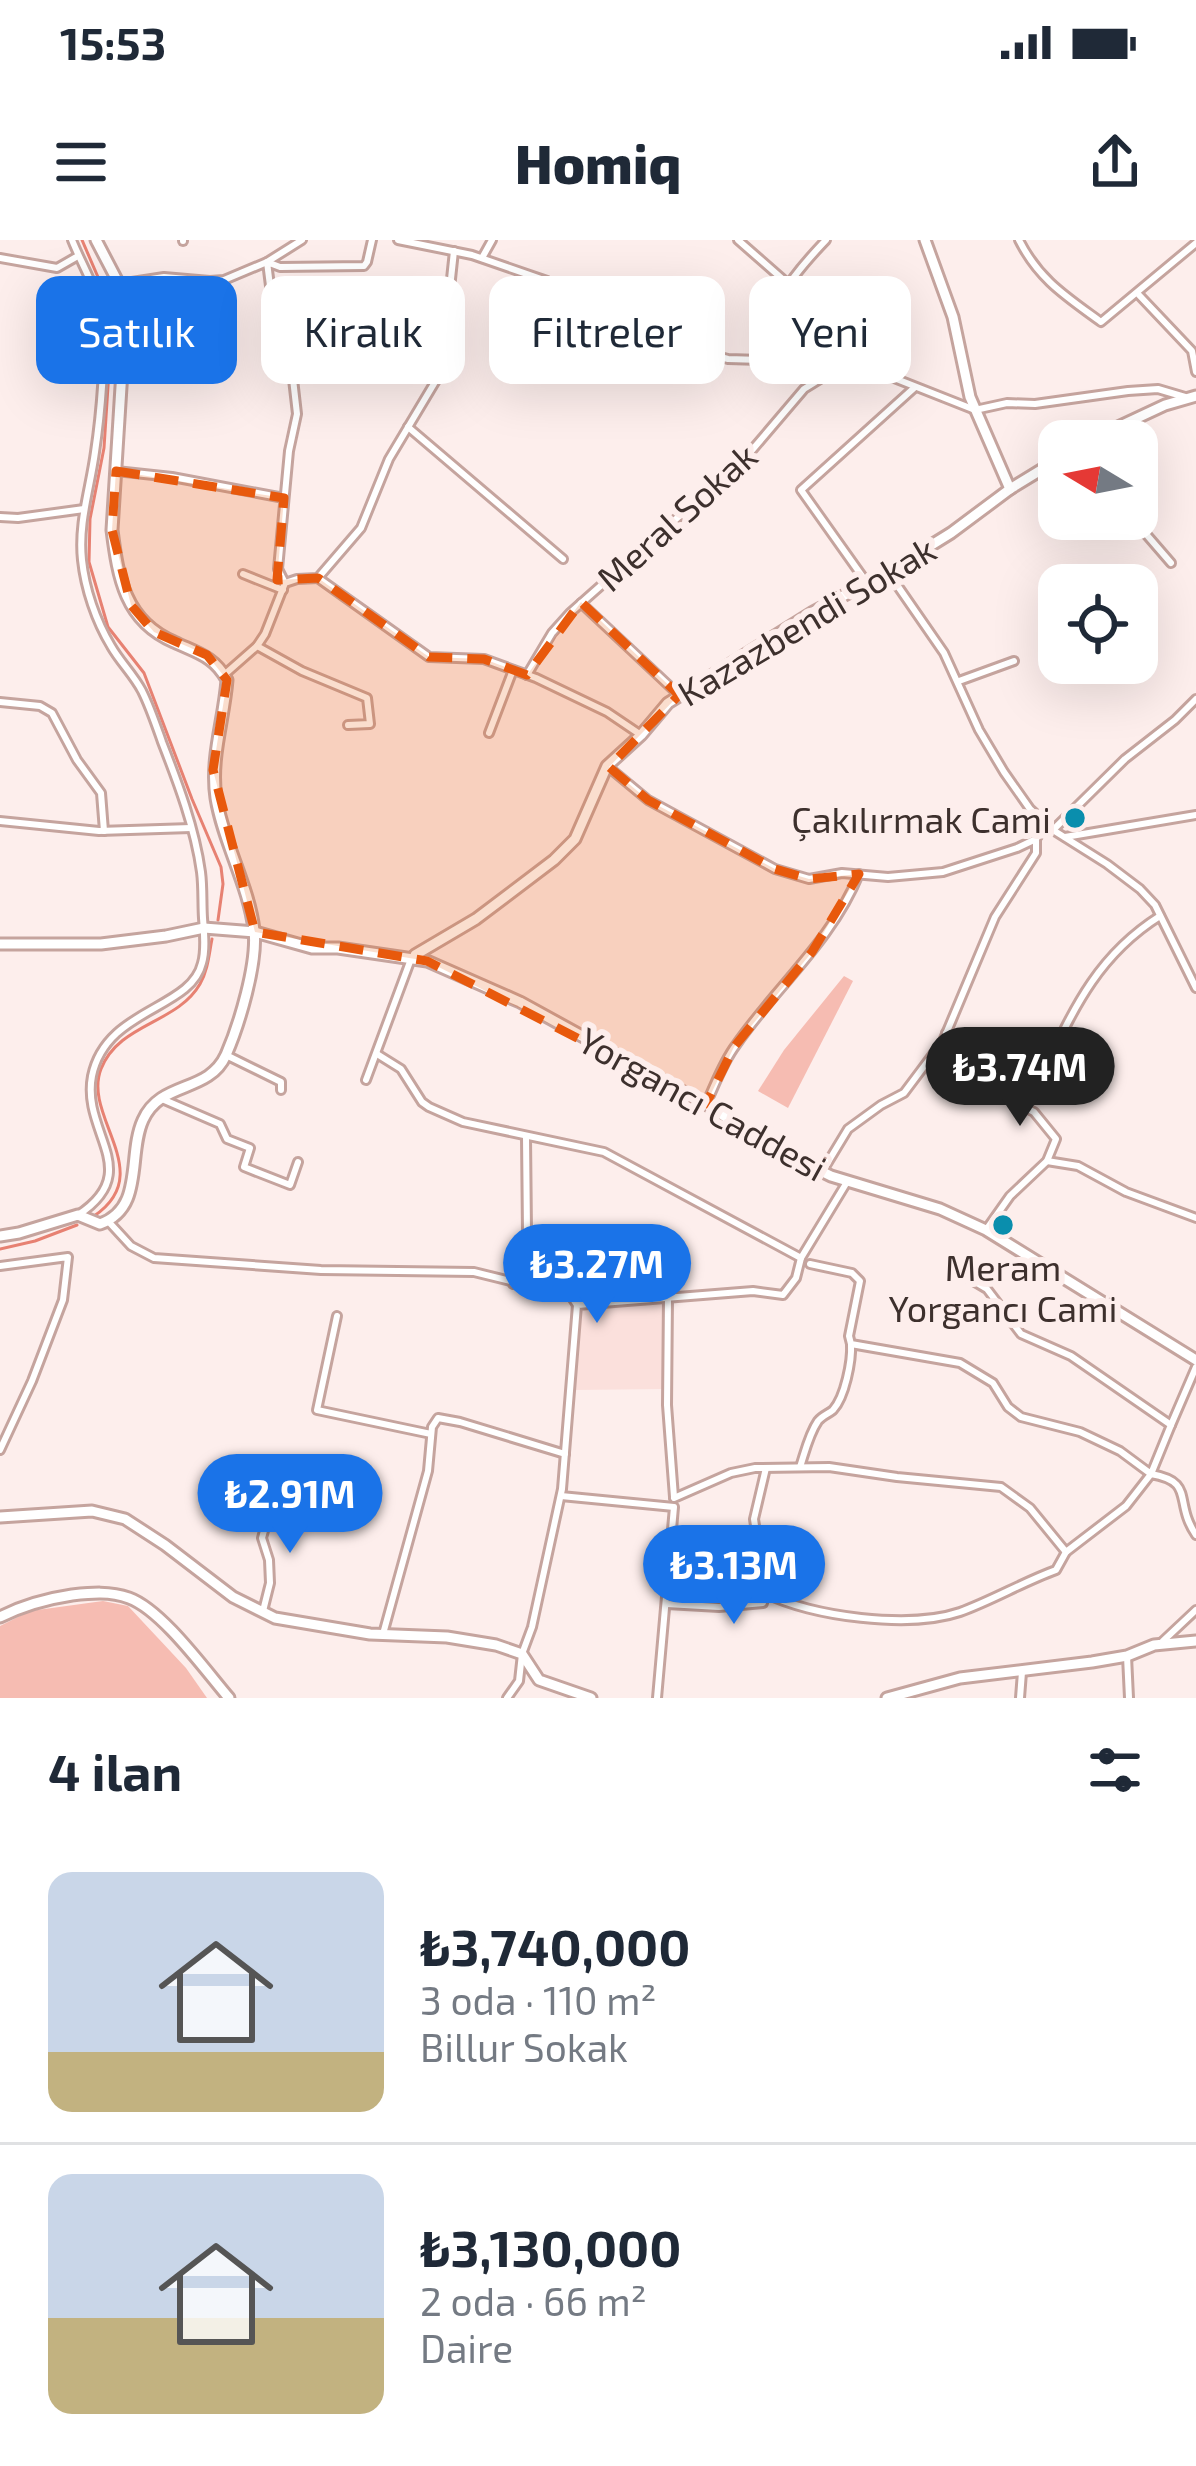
<!DOCTYPE html>
<html lang="tr">
<head>
<meta charset="utf-8">
<style>
	:root { --surface:#fff; --page:#f6f6f7; --text:#1f2937; --muted:#747a83; --line:#e0e1e3; --accent:#1a73e8 }
	body { margin:0; font-family:"Exo 2",sans-serif; background:var(--page); color:var(--text); height:100vh; display:flex; flex-direction:column; font-size:45px; white-space:nowrap }
	* { box-sizing:border-box; margin:0 }
	p { font-size:39px; color:var(--muted) }
	.icon { flex:none; width:66px; height:66px; fill:none; stroke:currentColor; stroke-width:2; stroke-linecap:round; stroke-linejoin:round }
	.map { position:relative; height:1458px; overflow:hidden }
	.details { display:flex; flex-direction:column; background:var(--surface); flex:1 }
	.details>* { flex:none }
	.guide { position:absolute; left:36px; top:36px; width:1125px; height:108px; display:flex; gap:24px }
	.needle { width:78px; rotate:280deg }
	.tools { position:absolute; left:1038px; top:180px; display:grid; gap:24px }
	.tools a { display:grid; place-items:center; width:120px; height:120px; border-radius:24px; background:var(--surface); box-shadow:0 12px 48px #0002; font-size:60px }
	.price { position:absolute; translate:-50% -102px; padding:0 27px; border-radius:42px; background:var(--accent); color:#fff; font-size:39px; line-height:78px; filter:drop-shadow(0 3px 6px #0008) }
	.price::after { content:''; position:absolute; left:50%; top:72px; width:36px; height:27px; margin-left:-18px; background:inherit; clip-path:polygon(0 0,100% 0,50% 100%) }
	.price.active { background:#222; color:#fff }
	ul { padding:0; list-style:none }
	li { display:flex; align-items:center; gap:36px; height:300px; padding:0 48px }
	li+li { border-top:3px solid var(--line) }
	li span { display:grid; place-items:center; flex:none; width:336px; height:240px; border-radius:24px; color:#555 }
	li>.icon { margin-inline-start:auto }
	span .icon { width:144px; height:144px; fill:#fffc; stroke-width:1 }
	li b { font-size:51px }
	h2 { display:flex; justify-content:space-between; align-items:center; height:144px; padding:0 48px; font-size:51px }
	.tag { padding:0 42px; border-radius:24px; background:var(--surface); box-shadow:0 12px 48px #0002; font-size:42px; line-height:108px }
	.tag.active { background:var(--accent); color:#fff }
	.status { display:flex; justify-content:space-between; align-items:center; height:84px; padding:0 60px; background:var(--surface); direction:ltr }
	.status svg { height:33px; fill:currentColor }
	header { display:flex; justify-content:space-between; align-items:center; height:156px; padding:0 48px; background:var(--surface); font-size:54px; font-weight:800 }
	.map>svg:first-child { display:block }
	.built { fill:#fbe0dc }
	.green { fill:#f6bcb2 }
	.lines { fill:none; stroke-linecap:round; stroke-linejoin:round }
	.stream { stroke:#e78172; stroke-width:3 }
	.street-casing { stroke:#c5a49e; stroke-width:12 }
	.secondary-casing { stroke:#c5a49e; stroke-width:15 }
	.street { stroke:#fff; stroke-width:6 }
	.secondary { stroke:#fff; stroke-width:9 }
	.marked { fill:#e8590c; fill-opacity:0.2; stroke:#e8590c; stroke-width:9; stroke-dasharray:24 15; stroke-linejoin:round }
	.poi-dot { fill:#0a8ead; stroke:#fdeeec; stroke-width:4.5 }
	.labels { text-anchor:middle; dominant-baseline:central; stroke-width:12; stroke-linejoin:round; paint-order:stroke }
	.street-label { font-size:36px; fill:#3d302d; stroke:#fdeeec }
	.poi-label { font-size:36px; fill:#3d302d; stroke:#fdeeec; text-anchor:end }
</style>
</head>
<body>
<div class="status"><b>15:53</b><svg viewBox="0 0 49 12"><path d="M0 12V9h3v3zM5 12V6h3v6zM10 12V3h3v9zM15 12V0h3v12zM26 1h20v11H26zM47 4h2v5h-2z"/></svg></div>
<header><svg class="icon" aria-label="menu" viewBox="0 0 24 24"><path d="M4 6h16M4 12h16M4 18h16"/></svg>Homiq<svg class="icon" aria-label="share" viewBox="0 0 24 24"><path d="M12 15V3M7 8l5-5 5 5M5 13v7h14v-7"/></svg></header>
<div class="map">
<svg width="1196" height="1458" viewBox="0 0 1196 1458">
	<rect width="100%" height="100%" fill="#fdeeec"/>
	<g class="built">
		<polygon points="160,41 159,98 129,99 128,49 136,44"/>
		<polygon points="662,1062 662,1149 575,1150 579,1069"/>
	</g>
	<g class="green">
		<polygon points="844,736 853,741 788,868 758,851 784,810"/>
		<polygon points="103,1361 128,1366 186,1428 207,1458 0,1458 0,1386 30,1371"/>
	</g>
	<g class="lines">
		<g class="stream">
			<polyline points="82,0 107,58 111,100 104,208 90,279 89,322 108,387 144,433 192,559 221,627 223,644 218,680"/>
			<path d="M94,976C158,933 82,877 101,829C119,783 177,784 200,744C208,730 209,714 212,699"/>
			<polyline points="0,1009 35,1001 77,985"/>
		</g>
		<g class="street-casing">
			<g id="street">
				<path d="M72,0C82,25 97,49 102,76C107,108 100,179 95,212C90,249 78,283 82,320C85,349 96,381 111,406C120,422 133,434 142,451C150,467 156,485 162,502C178,543 195,588 201,632C203,647 202,663 203,678C204,692 206,710 202,723C191,770 106,768 92,836C81,893 145,931 78,975"/>
				<polyline points="398,0 472,15 547,41 574,58 648,80 671,90 701,112 728,119 761,120 802,131 855,129 894,138 975,170 1007,163 1035,164 1128,151 1158,149 1185,157"/>
				<polyline points="738,0 787,43"/>
				<path d="M1019,0C1039,40 1067,57 1101,82L1196,3"/>
				<polyline points="183,1 183,0"/>
				<polyline points="0,18 57,28 78,16"/>
				<polyline points="482,18 492,0"/>
				<polyline points="119,44 164,37 210,41 224,40 267,22 302,0"/>
				<polyline points="1139,55 1192,111 1196,132"/>
				<path d="M761,120C774,61 784,44 826,0"/>
				<polyline points="408,187 563,319"/>
				<polyline points="116,231 172,237 284,258"/>
				<polyline points="0,277 18,278 84,269"/>
				<polyline points="1133,279 1171,323"/>
				<polyline points="888,332 944,413 979,490 1004,532 1030,569 1053,590 1107,624 1140,649 1155,665 1196,748"/>
				<polyline points="243,334 283,350"/>
				<polyline points="318,338 429,417 484,419 536,438 607,472 641,495"/>
				<polyline points="285,343 278,329 289,211 297,174 293,139 278,110 267,22 280,27 364,26 367,22 372,0"/>
				<polyline points="867,343 801,250 914,148"/>
				<polyline points="581,363 679,455"/>
				<polyline points="257,406 302,431 367,458 370,484 348,485"/>
				<polyline points="224,435 257,406 265,394 285,343 297,339 318,338 361,288 389,219 441,132 454,11"/>
				<polyline points="527,435 552,393 570,373 747,216 804,149 833,131"/>
				<polyline points="959,441 1014,421"/>
				<polyline points="0,462 40,466 52,473 77,520 101,553 104,591"/>
				<polyline points="489,493 513,430"/>
				<polyline points="607,526 648,560 775,629 809,639 842,633 888,637 943,632 1017,608 1036,599 1046,584"/>
				<polyline points="0,581 99,591 191,588"/>
				<polyline points="1053,590 1125,519 1175,480 1196,459"/>
				<polyline points="1065,597 1196,575"/>
				<polyline points="946,793 1001,848 1022,866 1034,872 1056,899 1047,921 1010,956 986,990"/>
				<polyline points="377,814 401,829 422,862 429,867 463,882 604,912 801,1018"/>
				<polyline points="226,815 281,842 281,850"/>
				<polyline points="366,840 411,719"/>
				<polyline points="162,859 220,884 227,899 250,908 244,927 290,945 298,922"/>
				<path d="M706,864C715,845 723,822 736,805C776,747 832,701 859,634"/>
				<path d="M1026,868C1065,793 1084,724 1160,676"/>
				<polyline points="1047,921 1078,926 1126,952 1196,978"/>
				<polyline points="822,932 848,889 881,865 904,853 943,801 995,677 1036,613 1036,601"/>
				<polyline points="108,981 131,1006 154,1018 321,1030 474,1032 571,1056 577,1065"/>
				<polyline points="810,1024 852,1033 860,1041 849,1096 851,1104 960,1123 993,1143 1008,1167 1021,1177 1080,1192 1120,1211 1151,1234 1171,1185 1071,1116 1021,1094 987,1049 970,1039"/>
				<polyline points="0,1026 68,1017 63,1060 32,1141 0,1210"/>
				<polyline points="513,1044 527,992 526,897"/>
				<polyline points="668,1058 667,1165 674,1257"/>
				<polyline points="337,1076 317,1170 431,1194"/>
				<polyline points="1171,1185 1196,1127"/>
				<path d="M800,1227C805,1212 809,1194 818,1181C822,1176 828,1174 833,1170C845,1157 852,1121 851,1104"/>
				<path d="M766,1228L754,1279L765,1353C811,1377 910,1389 960,1372C993,1360 1023,1342 1056,1330L1066,1312"/>
				<polyline points="561,1256 674,1267 657,1458"/>
				<path d="M674,1258L731,1233L755,1228L829,1227L897,1237L1001,1247L1030,1268L1066,1312L1126,1266L1151,1234C1196,1242 1173,1261 1196,1295"/>
				<polyline points="667,1364 719,1367 763,1363 764,1355"/>
				<polyline points="263,1371 270,1343 269,1320 262,1298 275,1251"/>
				<polyline points="383,1394 428,1231 432,1187 438,1178 460,1182 565,1214"/>
				<polyline points="1163,1401 1196,1370"/>
				<polyline points="1127,1416 1129,1458"/>
				<polyline points="507,1458 519,1441 522,1414 532,1387 562,1249 577,1065 753,1051 783,1055 796,1038 801,1018 847,942"/>
				<polyline points="1020,1458 1022,1432"/>
			</g>
		</g>
		<g class="secondary-casing">
			<g id="secondary">
				<polyline points="925,0 953,77 970,157 1010,249"/>
				<polyline points="1088,201 1165,165 1196,156"/>
				<polyline points="0,704 101,704 166,696 204,688 255,692 312,708 338,708 427,721 520,762 709,866 766,904 831,936 940,969 986,990 1196,1120"/>
				<polyline points="415,715 476,679 554,620 575,599 607,526 641,495 668,463 813,372 888,332 951,293 1010,249 1059,219"/>
				<path d="M0,996L19,993L78,975L100,984C145,968 127,915 143,880C161,840 208,854 226,815C239,785 258,723 254,690C249,646 223,602 216,558C210,518 224,480 227,440C214,416 197,413 174,402C125,381 118,338 112,290L124,99L119,44L96,0"/>
				<polyline points="0,1277 92,1271 125,1279 165,1305 233,1357 275,1378 370,1394 447,1397 496,1405 522,1414 539,1440 591,1458"/>
				<path d="M0,1377C24,1365 45,1359 72,1355C91,1353 110,1351 129,1358C162,1370 205,1430 229,1458"/>
				<polyline points="887,1458 960,1438 1092,1422 1127,1416 1154,1405 1196,1401"/>
			</g>
		</g>
		<use href="#street" class="street"/>
		<use href="#secondary" class="secondary"/>
	</g>
	<path class="marked" d="M116,231L284,258L277,340L318,338L429,417L484,419L527,435L581,362L679,455L609,527L648,560L775,629L809,639L859,634L812,712L734,807L706,864L427,721L255,692L213,530L227,440L207,415L154,392L131,365L112,290Z"/>
	<g class="poi-dot">
		<circle cx="1075" cy="578" r="12"/>
		<circle cx="1003" cy="985" r="12"/>
	</g>
	<g class="labels">
		<g class="street-label">
			<text transform="translate(676 276) rotate(-42)">Meral Sokak</text>
			<text transform="translate(806 380) rotate(-31)">Kazazbendi Sokak</text>
			<text transform="translate(703 863) rotate(29)">Yorgancı Caddesi</text>
		</g>
		<g class="poi-label">
			<text x="1051" y="578">Çakılırmak Cami</text>
			<text x="1003" y="1026" text-anchor="middle">Meram<tspan x="1003" dy="41">Yorgancı Cami</tspan></text>
		</g>
	</g>
</svg>
<div class="tools">
<a><svg class="needle" viewBox="-14 -14 28 28"><path d="M0-13l5 13h-10z" fill="#e53935"/><path d="M0 13l5-13h-10z" fill="#747a83"/></svg></a>
<a><svg class="icon" aria-label="locate" viewBox="0 0 24 24"><circle cx="12" cy="12" r="6"/><path d="M12 2v4M12 18v4M2 12h4M18 12h4"/></svg></a>
</div>
<b class="price active" style="left:1020px;top:889px">₺3.74M</b>
<b class="price" style="left:597px;top:1086px">₺3.27M</b>
<b class="price" style="left:290px;top:1316px">₺2.91M</b>
<b class="price" style="left:734px;top:1387px">₺3.13M</b>
<div class="guide">
<a class="tag active">Satılık</a>
<a class="tag">Kiralık</a>
<a class="tag">Filtreler</a>
<a class="tag">Yeni</a>
</div>
</div>
<section class="details">
<h2>4 ilan<svg class="icon" aria-label="filters" viewBox="0 0 24 24"><path d="M4 7h16M4 17h16"/><circle cx="9" cy="7" r="2"/><circle cx="15" cy="17" r="2"/></svg></h2>
<ul>
<li><span style="background:linear-gradient(#c9d6e8 75%,#c2b280 0)"><svg class="icon" aria-label="home" viewBox="0 0 24 24"><path d="M3 11l9-7 9 7M6 9v11h12V9"/></svg></span><div><b>₺3,740,000</b><p>3 oda · 110 m²</p><p>Billur Sokak</p></div></li>
<li><span style="background:linear-gradient(#c9d6e8 60%,#c2b280 0)"><svg class="icon" aria-label="home" viewBox="0 0 24 24"><path d="M3 11l9-7 9 7M6 9v11h12V9"/></svg></span><div><b>₺3,130,000</b><p>2 oda · 66 m²</p><p>Daire</p></div></li>
</ul>
</section>
</body>
</html>
